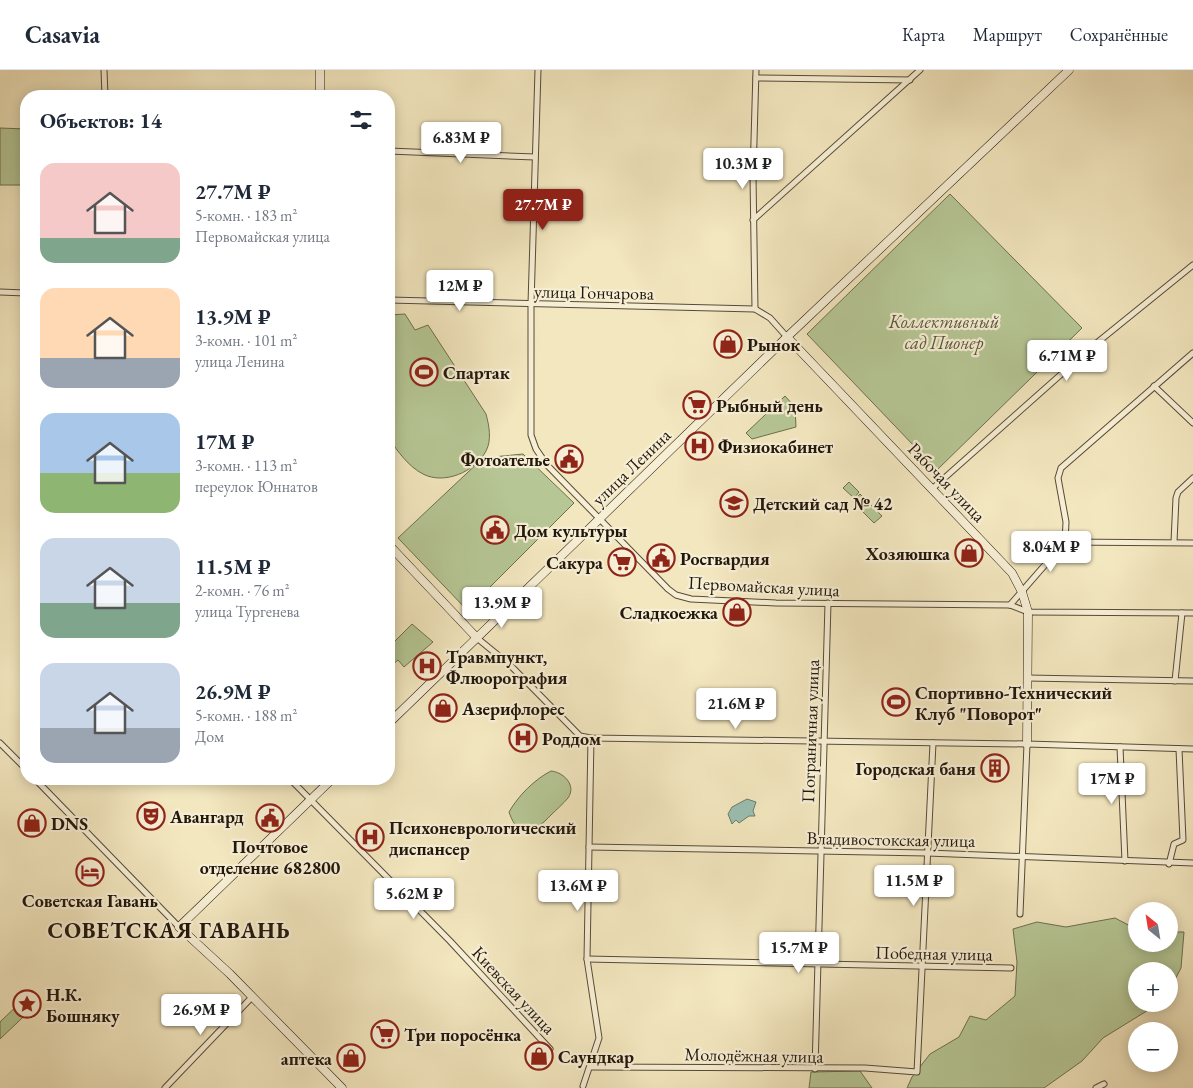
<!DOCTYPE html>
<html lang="ru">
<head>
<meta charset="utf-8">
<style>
	:root { --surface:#fff; --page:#f6f6f7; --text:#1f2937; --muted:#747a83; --line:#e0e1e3; --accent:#8f2418 }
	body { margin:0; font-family:"EB Garamond",serif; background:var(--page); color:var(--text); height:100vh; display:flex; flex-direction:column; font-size:19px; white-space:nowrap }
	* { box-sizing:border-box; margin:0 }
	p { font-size:16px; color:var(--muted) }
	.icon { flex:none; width:28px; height:28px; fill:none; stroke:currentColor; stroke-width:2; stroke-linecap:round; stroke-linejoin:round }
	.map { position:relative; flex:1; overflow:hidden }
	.drawer { position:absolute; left:20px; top:20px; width:375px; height:695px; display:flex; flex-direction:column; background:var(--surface); border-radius:20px; box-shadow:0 2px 12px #0003 }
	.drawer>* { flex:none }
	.needle { width:32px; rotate:330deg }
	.controls { position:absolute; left:1128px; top:832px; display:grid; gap:10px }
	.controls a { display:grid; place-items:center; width:50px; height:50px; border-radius:50%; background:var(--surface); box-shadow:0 2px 12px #0003; font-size:25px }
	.price { position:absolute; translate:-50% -42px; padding:0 11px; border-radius:5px; background:#fff; color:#222; font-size:16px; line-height:32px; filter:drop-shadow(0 1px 2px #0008) }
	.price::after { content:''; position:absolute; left:50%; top:30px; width:15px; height:11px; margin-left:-8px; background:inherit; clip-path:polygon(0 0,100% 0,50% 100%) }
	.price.active { background:var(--accent); color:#fff }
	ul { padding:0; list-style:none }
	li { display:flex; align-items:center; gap:15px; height:125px; padding:0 20px }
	li span { display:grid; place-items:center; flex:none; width:140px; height:100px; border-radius:15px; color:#555 }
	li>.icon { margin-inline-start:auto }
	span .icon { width:60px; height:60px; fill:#fffc; stroke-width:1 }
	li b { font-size:21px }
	h2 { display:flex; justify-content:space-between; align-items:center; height:60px; padding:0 20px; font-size:21px }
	header { display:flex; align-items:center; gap:30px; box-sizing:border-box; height:70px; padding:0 25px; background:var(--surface); border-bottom:1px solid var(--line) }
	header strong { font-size:24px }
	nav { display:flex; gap:28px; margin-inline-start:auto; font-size:18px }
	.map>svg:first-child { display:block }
	.green { fill:#b6c795; stroke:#6c6f50 }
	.water { fill:#9bc0b2; stroke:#6b7c6f }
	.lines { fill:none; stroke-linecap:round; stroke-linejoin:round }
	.street-casing { stroke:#564b38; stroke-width:7 }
	.secondary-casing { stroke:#22170b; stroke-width:9 }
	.street { stroke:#f7efd5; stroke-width:5 }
	.secondary { stroke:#f7efd5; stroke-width:8 }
	.labels { text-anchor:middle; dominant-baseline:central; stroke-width:4.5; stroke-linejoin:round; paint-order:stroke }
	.street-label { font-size:18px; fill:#22170b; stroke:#f7efd5 }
	.park-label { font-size:18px; font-style:italic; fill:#56553b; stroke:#f7efd5 }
	.poi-label { font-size:18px; font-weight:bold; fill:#22170b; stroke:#f7efd5; text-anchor:start }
	.district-label { font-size:22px; font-weight:bold; letter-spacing:1px; fill:#22170b; stroke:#f7efd5 }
</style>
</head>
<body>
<header>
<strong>Casavia</strong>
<nav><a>Карта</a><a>Маршрут</a><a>Сохранённые</a></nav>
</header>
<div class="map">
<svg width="1193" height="1018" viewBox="0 0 1193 1018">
	<rect width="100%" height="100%" fill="#f3e7bf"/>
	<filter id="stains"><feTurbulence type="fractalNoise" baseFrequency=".004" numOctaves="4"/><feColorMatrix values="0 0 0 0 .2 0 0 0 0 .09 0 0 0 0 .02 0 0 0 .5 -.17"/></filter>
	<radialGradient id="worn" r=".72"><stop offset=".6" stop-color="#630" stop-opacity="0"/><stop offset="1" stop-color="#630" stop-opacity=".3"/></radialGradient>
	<g class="green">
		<polygon points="0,58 26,59 26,115 0,115"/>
		<polygon points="950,124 1082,258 937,400 807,264"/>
		<path d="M405,244L415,260L428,255L486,344C489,355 492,370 486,381C475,402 444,415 423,404C409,397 397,381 389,368V245Z"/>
		<polygon points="785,326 795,337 796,357 752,369 746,363"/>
		<polygon points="523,384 574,433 467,540 398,468 483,388"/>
		<polygon points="849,412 859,422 854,428 843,418"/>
		<polygon points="860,424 882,446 874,453 853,432"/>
		<polygon points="412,554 433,572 404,597 398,590 391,596 389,594 389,577"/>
		<path d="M551,701C563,702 577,715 568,728C563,734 557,739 551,745C535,762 519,772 509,742C518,726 535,709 551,701Z"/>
		<polygon points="1115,848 1136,859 1136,874 1169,874 1169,862 1184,862 1181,898 1169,921 1169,901 1136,901 1136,934 1158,934 1103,968 1082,991 1044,1018 907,1018 912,1007 930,984 959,967 970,946 986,950 1015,926 1017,892 1013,859 1037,852 1066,857"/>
		<polygon points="29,924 38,933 0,969 0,952"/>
		<polygon points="860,1001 872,1018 809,1018 811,1002"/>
	</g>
	<polygon class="water" points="747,729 756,732 753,741 755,746 749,746 739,753 736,750 732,754 728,744 732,737"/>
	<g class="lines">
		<g class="street-casing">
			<g id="street">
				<polyline points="104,0 105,26"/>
				<polyline points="538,0 531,234 531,365 536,379 547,395 668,519 676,525 691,529 776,533 1010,535 1028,542 1193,543"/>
				<polyline points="756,8 910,10"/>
				<polyline points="389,81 535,87"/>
				<polyline points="753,150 920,0"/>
				<polyline points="0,222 26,223"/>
				<polyline points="389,230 755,239 770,248 787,267"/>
				<polyline points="755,239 753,106 756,0"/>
				<polyline points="1154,316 1193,353"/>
				<polyline points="932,419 1093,276 1193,195"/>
				<polyline points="1065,472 1066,452 1058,408 1061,398 1193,283"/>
				<polyline points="1065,472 1193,473"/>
				<polyline points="1174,472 1176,428 1178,422 1193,408"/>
				<polyline points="1010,535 1065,472"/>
				<polyline points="477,568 510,595 580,666 591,668 1027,674 1193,679"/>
				<polyline points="1027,608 1193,611"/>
				<polyline points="1175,611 1182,543"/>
				<polyline points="0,673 26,699"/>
				<polyline points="1120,677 1125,791"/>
				<polyline points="35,709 179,857"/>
				<polyline points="290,709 450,871 550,979"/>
				<polyline points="589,777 927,783 1193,793"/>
				<polyline points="1169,794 1174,774 1183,770 1179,679"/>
				<polyline points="1020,844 1027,674"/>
				<polyline points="587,889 1011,898"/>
				<polyline points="591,997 865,998 917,1002 933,673"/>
				<polyline points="815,999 828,533"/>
				<polyline points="583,1016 599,968 587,889 591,668"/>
				<polyline points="165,1018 252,927"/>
				<polyline points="1096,1018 1104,1014"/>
			</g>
		</g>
		<g class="secondary-casing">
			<g id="secondary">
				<polyline points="320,26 320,0"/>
				<polyline points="787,267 1012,503 1022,522 1028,542 1027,674"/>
				<polyline points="389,475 477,568"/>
				<polyline points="389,653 787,267 1069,0"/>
				<polyline points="332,709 179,857 230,904 342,1018"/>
			</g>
		</g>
		<use href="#street" class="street"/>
		<use href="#secondary" class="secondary"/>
	</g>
	<defs>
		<g id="shop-ring" transform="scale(1.4375)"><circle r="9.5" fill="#f7efd5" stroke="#8f2418" stroke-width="1.5"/><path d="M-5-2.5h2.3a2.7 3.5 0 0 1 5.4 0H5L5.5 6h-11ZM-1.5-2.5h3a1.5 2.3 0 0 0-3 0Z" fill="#8f2418"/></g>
		<g id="stadium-ring" transform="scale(1.4375)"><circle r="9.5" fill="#f7efd5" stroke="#8f2418" stroke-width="1.5"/><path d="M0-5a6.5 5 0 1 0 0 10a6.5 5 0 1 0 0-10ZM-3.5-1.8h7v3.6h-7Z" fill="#8f2418"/></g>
		<g id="supermarket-ring" transform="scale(1.4375)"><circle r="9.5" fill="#f7efd5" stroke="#8f2418" stroke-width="1.5"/><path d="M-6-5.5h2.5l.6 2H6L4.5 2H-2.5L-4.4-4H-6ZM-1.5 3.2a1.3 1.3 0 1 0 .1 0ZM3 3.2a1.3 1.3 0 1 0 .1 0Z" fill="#8f2418"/></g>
		<g id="hospital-ring" transform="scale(1.4375)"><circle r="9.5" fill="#f7efd5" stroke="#8f2418" stroke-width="1.5"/><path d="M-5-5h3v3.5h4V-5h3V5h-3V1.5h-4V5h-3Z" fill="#8f2418"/></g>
		<g id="civic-ring" transform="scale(1.4375)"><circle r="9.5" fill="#f7efd5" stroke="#8f2418" stroke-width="1.5"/><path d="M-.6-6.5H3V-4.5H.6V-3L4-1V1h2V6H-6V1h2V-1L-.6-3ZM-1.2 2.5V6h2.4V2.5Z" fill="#8f2418"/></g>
		<g id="school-ring" transform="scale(1.4375)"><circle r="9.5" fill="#f7efd5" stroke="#8f2418" stroke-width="1.5"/><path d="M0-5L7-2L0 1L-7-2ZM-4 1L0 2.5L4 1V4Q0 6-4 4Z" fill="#8f2418"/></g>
		<g id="building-ring" transform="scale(1.4375)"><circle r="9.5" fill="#f7efd5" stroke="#8f2418" stroke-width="1.5"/><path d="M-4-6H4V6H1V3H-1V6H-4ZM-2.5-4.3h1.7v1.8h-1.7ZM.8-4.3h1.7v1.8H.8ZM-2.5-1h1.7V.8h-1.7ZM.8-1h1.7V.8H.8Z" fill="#8f2418"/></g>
		<g id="theatre-ring" transform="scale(1.4375)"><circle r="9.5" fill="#f7efd5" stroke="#8f2418" stroke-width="1.5"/><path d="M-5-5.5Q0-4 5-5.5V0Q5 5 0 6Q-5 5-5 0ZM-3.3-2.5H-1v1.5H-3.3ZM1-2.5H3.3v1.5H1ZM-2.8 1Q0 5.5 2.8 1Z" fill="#8f2418"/></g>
		<g id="hotel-ring" transform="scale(1.4375)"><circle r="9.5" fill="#f7efd5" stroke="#8f2418" stroke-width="1.5"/><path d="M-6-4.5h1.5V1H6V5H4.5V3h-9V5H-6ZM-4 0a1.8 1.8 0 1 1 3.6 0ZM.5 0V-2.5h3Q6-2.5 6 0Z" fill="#8f2418"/></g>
		<g id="sight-ring" transform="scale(1.4375)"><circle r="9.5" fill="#f7efd5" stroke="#8f2418" stroke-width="1.5"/><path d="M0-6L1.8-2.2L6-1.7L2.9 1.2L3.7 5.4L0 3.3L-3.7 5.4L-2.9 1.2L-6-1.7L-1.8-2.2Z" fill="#8f2418"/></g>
	</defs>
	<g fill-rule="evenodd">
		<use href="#shop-ring" x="728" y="274"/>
		<use href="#stadium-ring" x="424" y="302"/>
		<use href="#supermarket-ring" x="697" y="335"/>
		<use href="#hospital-ring" x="699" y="376"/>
		<use href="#civic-ring" x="569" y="389"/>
		<use href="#school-ring" x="734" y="433"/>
		<use href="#civic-ring" x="495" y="460"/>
		<use href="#shop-ring" x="969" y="483"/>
		<use href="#civic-ring" x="661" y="488"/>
		<use href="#supermarket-ring" x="622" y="492"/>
		<use href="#shop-ring" x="737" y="542"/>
		<use href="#hospital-ring" x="427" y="596"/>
		<use href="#stadium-ring" x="896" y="632"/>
		<use href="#shop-ring" x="443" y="638"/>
		<use href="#hospital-ring" x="523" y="668"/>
		<use href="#building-ring" x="995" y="698"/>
		<use href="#theatre-ring" x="151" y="746"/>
		<use href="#civic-ring" x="270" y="748"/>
		<use href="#shop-ring" x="32" y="753"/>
		<use href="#hospital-ring" x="370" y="767"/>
		<use href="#hotel-ring" x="90" y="802"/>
		<use href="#sight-ring" x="27" y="934"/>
		<use href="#supermarket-ring" x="385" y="964"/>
		<use href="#shop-ring" x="539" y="986"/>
		<use href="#shop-ring" x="351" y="988"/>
	</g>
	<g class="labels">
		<g class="street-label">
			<text transform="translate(594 222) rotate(1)">улица Гончарова</text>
			<text transform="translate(631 397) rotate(-44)">улица Ленина</text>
			<text transform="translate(947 412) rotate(46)">Рабочая улица</text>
			<text transform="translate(764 516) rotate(3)">Первомайская улица</text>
			<text transform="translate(810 661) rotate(-88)">Пограничная улица</text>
			<text transform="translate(891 769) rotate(1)">Владивостокская улица</text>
			<text transform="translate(934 883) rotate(1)">Победная улица</text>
			<text transform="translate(514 920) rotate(47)">Киевская улица</text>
			<text transform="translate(754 985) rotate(1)">Молодёжная улица</text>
		</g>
		<g class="park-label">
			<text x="944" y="251">Коллективный<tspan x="944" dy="21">сад Пионер</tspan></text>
		</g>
		<g class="poi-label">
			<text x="747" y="274">Рынок</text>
			<text x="443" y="302">Спартак</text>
			<text x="716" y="335">Рыбный день</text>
			<text x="718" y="376">Физиокабинет</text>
			<text x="550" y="389" text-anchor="end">Фотоателье</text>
			<text x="753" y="433">Детский сад № 42</text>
			<text x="514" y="460">Дом культуры</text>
			<text x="950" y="483" text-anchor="end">Хозяюшка</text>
			<text x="680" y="488">Росгвардия</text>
			<text x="603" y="492" text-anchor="end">Сакура</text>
			<text x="718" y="542" text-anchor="end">Сладкоежка</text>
			<text x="446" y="586">Травмпункт,<tspan x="446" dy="21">Флюорография</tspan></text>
			<text x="915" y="622">Спортивно-Технический<tspan x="915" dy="21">Клуб "Поворот"</tspan></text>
			<text x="462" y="638">Азерифлорес</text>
			<text x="542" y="668">Роддом</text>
			<text x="976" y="698" text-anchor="end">Городская баня</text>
			<text x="170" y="746">Авангард</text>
			<text x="51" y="753">DNS</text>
			<text x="389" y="757">Психоневрологический<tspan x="389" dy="21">диспансер</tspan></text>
			<text x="270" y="776" text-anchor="middle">Почтовое<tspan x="270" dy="21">отделение 682800</tspan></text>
			<text x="90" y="830" text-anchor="middle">Советская Гавань</text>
			<text x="46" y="924">Н.К.<tspan x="46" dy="21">Бошняку</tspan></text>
			<text x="404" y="964">Три поросёнка</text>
			<text x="558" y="986">Саундкар</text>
			<text x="332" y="988" text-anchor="end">аптека</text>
		</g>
		<g class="district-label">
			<text x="169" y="860">СОВЕТСКАЯ ГАВАНЬ</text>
		</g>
	</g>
	<rect width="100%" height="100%" filter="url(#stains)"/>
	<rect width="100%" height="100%" fill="url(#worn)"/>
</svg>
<div class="controls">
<a><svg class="needle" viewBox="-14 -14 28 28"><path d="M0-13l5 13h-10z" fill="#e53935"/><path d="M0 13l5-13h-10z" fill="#747a83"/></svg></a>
<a>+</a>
<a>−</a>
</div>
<b class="price" style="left:461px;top:94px">6.83M ₽</b>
<b class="price" style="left:743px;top:120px">10.3M ₽</b>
<b class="price active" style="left:543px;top:161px">27.7M ₽</b>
<b class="price" style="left:460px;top:242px">12M ₽</b>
<b class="price" style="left:1067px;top:312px">6.71M ₽</b>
<b class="price" style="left:1051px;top:503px">8.04M ₽</b>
<b class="price" style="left:502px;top:559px">13.9M ₽</b>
<b class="price" style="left:736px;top:660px">21.6M ₽</b>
<b class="price" style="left:1112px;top:735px">17M ₽</b>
<b class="price" style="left:914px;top:837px">11.5M ₽</b>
<b class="price" style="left:578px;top:842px">13.6M ₽</b>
<b class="price" style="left:414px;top:850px">5.62M ₽</b>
<b class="price" style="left:799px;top:904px">15.7M ₽</b>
<b class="price" style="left:201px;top:966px">26.9M ₽</b>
<section class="drawer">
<h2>Объектов: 14<svg class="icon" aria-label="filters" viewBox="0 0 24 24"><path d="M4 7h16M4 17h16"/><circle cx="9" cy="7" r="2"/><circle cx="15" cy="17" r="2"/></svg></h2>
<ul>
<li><span style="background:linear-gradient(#f6c9c9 75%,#7fa58c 0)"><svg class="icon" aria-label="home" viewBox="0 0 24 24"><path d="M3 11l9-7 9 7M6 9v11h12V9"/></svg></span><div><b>27.7M ₽</b><p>5-комн. · 183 m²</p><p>Первомайская улица</p></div></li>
<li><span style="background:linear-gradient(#ffd9b3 70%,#9aa5b1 0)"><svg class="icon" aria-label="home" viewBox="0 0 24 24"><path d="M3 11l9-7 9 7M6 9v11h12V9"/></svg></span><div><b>13.9M ₽</b><p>3-комн. · 101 m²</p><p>улица Ленина</p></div></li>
<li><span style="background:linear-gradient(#a9c7e8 60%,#8fb573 0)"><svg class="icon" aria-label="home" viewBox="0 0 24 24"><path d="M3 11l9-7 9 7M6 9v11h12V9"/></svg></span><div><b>17M ₽</b><p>3-комн. · 113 m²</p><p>переулок Юннатов</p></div></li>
<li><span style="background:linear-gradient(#c9d6e8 65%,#7fa58c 0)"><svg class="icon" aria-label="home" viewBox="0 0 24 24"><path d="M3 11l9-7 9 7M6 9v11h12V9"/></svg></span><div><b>11.5M ₽</b><p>2-комн. · 76 m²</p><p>улица Тургенева</p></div></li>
<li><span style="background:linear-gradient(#c9d6e8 65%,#9aa5b1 0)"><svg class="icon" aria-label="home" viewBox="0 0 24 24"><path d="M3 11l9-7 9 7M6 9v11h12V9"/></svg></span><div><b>26.9M ₽</b><p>5-комн. · 188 m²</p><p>Дом</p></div></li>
</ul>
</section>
</div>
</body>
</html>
